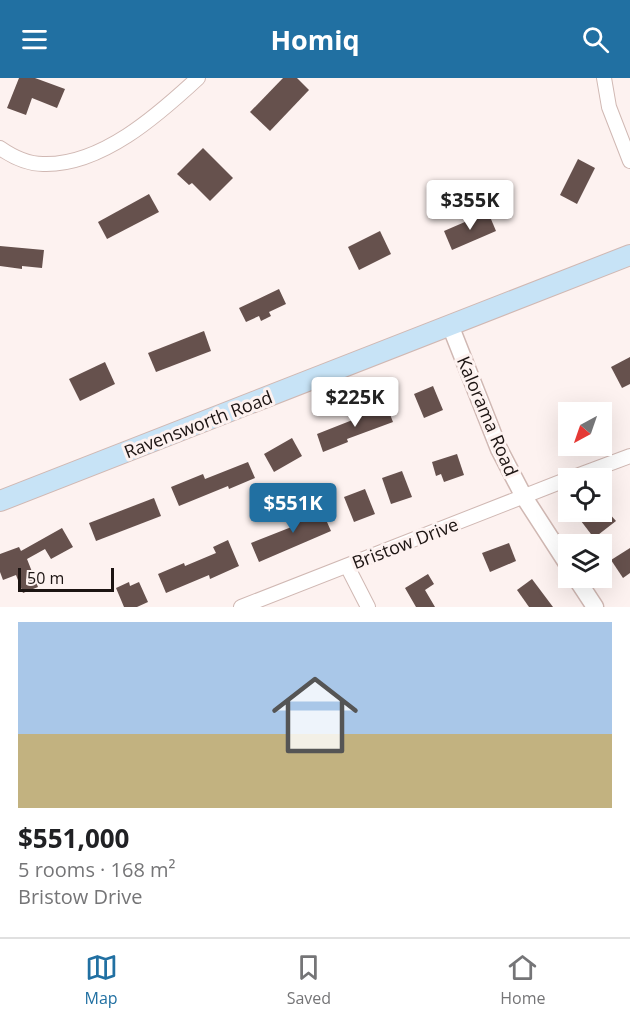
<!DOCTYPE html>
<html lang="en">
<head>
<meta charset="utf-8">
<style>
	:root { --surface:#fff; --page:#f2f2f2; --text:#202124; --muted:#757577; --line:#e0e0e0; --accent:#2170a2 }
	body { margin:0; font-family:"Open Sans",sans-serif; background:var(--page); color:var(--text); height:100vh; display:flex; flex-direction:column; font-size:22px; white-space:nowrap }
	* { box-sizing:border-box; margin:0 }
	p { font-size:20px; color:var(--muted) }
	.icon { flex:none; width:33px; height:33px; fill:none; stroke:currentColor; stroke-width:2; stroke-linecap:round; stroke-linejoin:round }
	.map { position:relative; height:529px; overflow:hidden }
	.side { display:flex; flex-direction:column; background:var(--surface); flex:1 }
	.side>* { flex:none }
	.needle { width:39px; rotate:220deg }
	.tools { position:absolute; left:558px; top:324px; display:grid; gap:12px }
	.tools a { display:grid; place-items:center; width:54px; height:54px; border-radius:0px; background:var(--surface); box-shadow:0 6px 24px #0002; font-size:30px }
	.scale { position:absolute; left:18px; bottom:15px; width:96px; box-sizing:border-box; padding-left:6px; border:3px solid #1c1412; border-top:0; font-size:16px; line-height:21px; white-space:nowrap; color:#1c1412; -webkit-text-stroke:4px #fdf2f0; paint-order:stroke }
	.price { position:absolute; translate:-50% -51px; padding:0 14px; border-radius:6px; background:#fff; color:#222; font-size:20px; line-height:39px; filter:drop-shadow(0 2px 3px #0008) }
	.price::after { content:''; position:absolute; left:50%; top:36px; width:18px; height:14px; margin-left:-9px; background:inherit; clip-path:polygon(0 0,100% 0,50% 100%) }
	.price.on { background:var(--accent); color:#fff }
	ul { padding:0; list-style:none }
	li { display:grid; align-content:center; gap:12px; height:318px; padding:0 18px }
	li+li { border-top:2px solid var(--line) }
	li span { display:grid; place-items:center; height:186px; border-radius:0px; color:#555 }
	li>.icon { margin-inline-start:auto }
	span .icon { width:108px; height:108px; fill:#fffc; stroke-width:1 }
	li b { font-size:26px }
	header { display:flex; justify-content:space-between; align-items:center; height:78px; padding:0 18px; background:var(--accent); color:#fff; font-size:27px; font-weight:700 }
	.dock { display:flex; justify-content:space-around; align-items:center; height:84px; border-top:2px solid var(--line); background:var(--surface); font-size:16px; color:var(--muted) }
	.dock a { display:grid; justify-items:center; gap:3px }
	.dock .on { color:var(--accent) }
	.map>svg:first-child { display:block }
	.building { fill:#66514d }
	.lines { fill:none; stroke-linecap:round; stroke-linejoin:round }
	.minor-casing { stroke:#d0b8b3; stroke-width:16 }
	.tertiary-casing { stroke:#d0b8b3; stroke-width:19 }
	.secondary-casing { stroke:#d0b8b3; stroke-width:22 }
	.minor { stroke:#fff; stroke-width:14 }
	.tertiary { stroke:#fff; stroke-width:16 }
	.secondary { stroke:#c7e3f6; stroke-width:20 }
	.labels { text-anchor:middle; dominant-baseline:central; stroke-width:6; stroke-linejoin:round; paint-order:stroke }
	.street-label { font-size:18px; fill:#1c1412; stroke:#fdf2f0 }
</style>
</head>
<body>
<header><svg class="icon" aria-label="menu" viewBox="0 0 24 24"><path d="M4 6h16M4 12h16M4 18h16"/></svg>Homiq<svg class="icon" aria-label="search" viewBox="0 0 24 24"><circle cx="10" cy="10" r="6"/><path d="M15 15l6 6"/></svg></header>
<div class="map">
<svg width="630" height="529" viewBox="0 0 630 529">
	<rect width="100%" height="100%" fill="#fdf2f0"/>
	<g class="building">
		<polygon points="19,0 35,0 65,11 57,30 32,20 26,37 7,30"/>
		<polygon points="283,0 297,0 309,12 270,53 250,34"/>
		<polygon points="203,70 233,100 210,123 192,105 189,107 177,96"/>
		<polygon points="578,81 595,90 577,126 560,117"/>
		<polygon points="149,116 159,134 107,161 98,144"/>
		<polygon points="488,134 496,153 452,172 444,153"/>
		<polygon points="380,153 391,176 359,192 348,169"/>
		<polygon points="0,168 44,172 42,190 22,188 22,191 0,188"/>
		<polygon points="279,211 286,226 269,234 271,238 261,243 259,238 246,244 239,230"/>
		<polygon points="204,253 211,273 156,294 148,275"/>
		<polygon points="630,279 630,306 622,310 611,289"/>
		<polygon points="105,284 115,306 80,323 69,301"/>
		<polygon points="433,308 443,332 424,340 414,316"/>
		<polygon points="386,326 393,344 347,361 348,364 323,374 317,356 355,341 354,338"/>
		<polygon points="292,360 302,378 274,394 264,376"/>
		<polygon points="457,376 464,397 444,404 441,396 436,398 432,384"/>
		<polygon points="248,384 255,400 229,411 228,408 179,428 171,409 203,396 205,401"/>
		<polygon points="402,393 412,419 391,426 382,400"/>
		<polygon points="365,411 375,436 354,444 344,419"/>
		<polygon points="154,420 161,438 96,463 89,445"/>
		<polygon points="319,426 331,453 259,484 251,465 294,448 290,439"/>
		<polygon points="594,434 608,434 616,443 594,460 581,443"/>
		<polygon points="62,450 73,469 51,481 45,471 27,481 38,509 23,515 16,497 3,502 0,494 0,476 19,469 21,473"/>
		<polygon points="228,462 239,488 210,501 209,497 166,515 158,496 184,485 185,488 216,475 213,469"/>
		<polygon points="509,465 516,483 490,494 482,475"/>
		<polygon points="630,470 630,495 623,500 611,482"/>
		<polygon points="428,496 434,506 425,512 435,529 416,529 405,510"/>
		<polygon points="532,501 553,529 529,529 517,512"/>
		<polygon points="129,504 130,508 139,504 148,524 137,529 124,529 116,510"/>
	</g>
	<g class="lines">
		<g class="minor-casing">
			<g id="minor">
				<polyline points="604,0 609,29 630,83"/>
				<path d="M0,70C13,79 27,86 43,86C101,88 158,37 198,0"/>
				<polyline points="571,400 630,378"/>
				<polyline points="347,488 368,529"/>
				<polyline points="241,529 568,401"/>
			</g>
		</g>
		<g class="tertiary-casing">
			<g id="tertiary">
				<polyline points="450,247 499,371 524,419 568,487"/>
				<polyline points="576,500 595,529"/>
			</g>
		</g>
		<g class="secondary-casing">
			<polyline id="secondary" points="0,423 630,177"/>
		</g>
		<use href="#minor" class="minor"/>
		<use href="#tertiary" class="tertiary"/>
		<use href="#secondary" class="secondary"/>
	</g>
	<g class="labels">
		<g class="street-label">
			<text transform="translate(488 338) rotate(67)">Kalorama Road</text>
			<text transform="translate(198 346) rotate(-21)">Ravensworth Road</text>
			<text transform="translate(405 465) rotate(-21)">Bristow Drive</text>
		</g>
	</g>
</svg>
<div class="tools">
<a><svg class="needle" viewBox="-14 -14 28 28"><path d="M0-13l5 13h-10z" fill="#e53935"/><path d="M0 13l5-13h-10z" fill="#757577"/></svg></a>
<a><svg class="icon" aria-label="locate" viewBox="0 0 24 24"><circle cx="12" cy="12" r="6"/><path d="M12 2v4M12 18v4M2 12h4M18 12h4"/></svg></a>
<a><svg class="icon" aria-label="layers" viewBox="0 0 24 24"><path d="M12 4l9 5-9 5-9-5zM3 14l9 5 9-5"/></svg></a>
</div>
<div class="scale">50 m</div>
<b class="price" style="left:470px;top:153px">$355K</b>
<b class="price" style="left:355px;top:350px">$225K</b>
<b class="price on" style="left:293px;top:456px">$551K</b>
</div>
<section class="side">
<ul>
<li><span style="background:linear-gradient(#a9c7e8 60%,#c2b280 0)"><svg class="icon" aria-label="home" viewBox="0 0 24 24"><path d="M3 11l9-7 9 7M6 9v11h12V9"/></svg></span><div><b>$551,000</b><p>5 rooms · 168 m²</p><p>Bristow Drive</p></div></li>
</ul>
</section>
<nav class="dock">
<a class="on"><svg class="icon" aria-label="map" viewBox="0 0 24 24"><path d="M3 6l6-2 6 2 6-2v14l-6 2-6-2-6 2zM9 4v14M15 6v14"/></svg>Map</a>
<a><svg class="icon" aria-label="saved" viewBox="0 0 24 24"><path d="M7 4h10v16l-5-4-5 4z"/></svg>Saved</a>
<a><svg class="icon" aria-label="home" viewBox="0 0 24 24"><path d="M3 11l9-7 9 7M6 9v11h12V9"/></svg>Home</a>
</nav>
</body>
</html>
